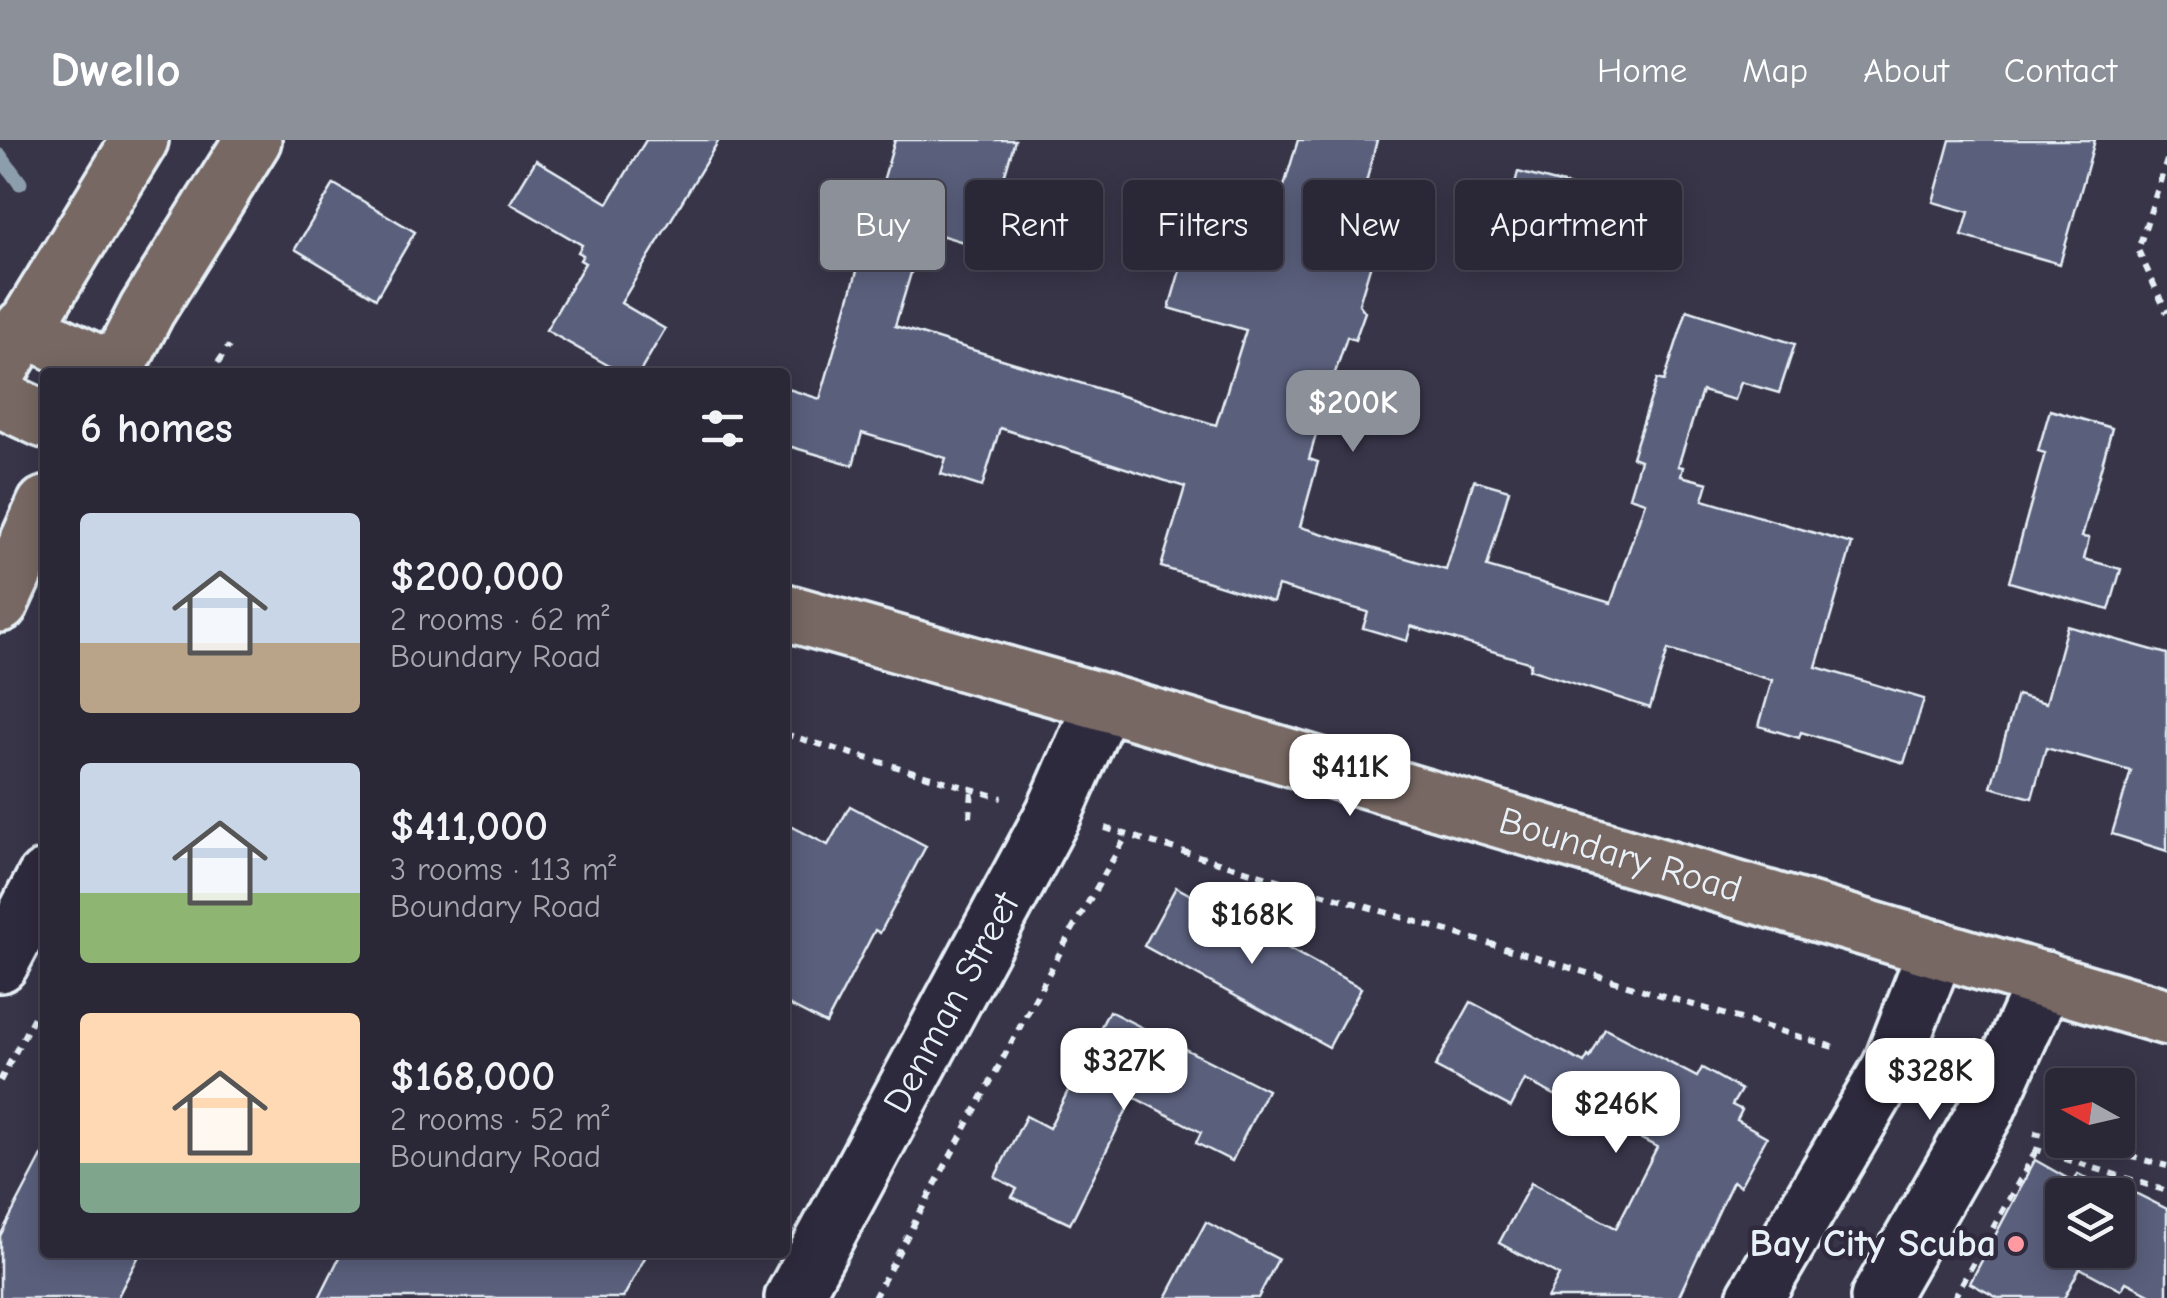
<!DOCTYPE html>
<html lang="en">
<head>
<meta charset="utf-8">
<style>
	:root { --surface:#2a2837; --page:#32303f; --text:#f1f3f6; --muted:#a5a6ad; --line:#464452; --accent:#8c9099 }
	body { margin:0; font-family:"Comic Neue",sans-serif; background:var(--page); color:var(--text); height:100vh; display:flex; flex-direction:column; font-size:38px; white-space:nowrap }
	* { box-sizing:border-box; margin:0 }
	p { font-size:32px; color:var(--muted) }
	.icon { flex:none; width:55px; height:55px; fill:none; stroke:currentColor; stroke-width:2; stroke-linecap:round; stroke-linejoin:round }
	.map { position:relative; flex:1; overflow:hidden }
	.details { position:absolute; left:40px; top:228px; width:750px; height:890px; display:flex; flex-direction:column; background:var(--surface); border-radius:10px; box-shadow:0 5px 25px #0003,0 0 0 2px var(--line) }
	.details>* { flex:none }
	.guide { position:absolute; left:820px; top:40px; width:950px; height:90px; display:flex; gap:20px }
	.needle { width:65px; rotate:278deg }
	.buttons { position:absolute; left:2045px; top:928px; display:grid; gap:20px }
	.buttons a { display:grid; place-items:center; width:90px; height:90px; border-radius:10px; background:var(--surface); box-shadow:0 5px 25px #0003,0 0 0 2px var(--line); font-size:50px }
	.price { position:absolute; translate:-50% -85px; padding:0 22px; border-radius:20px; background:#fff; color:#222; font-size:32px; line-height:65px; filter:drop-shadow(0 2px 5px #0008) }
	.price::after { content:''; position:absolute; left:50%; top:60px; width:30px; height:22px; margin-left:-15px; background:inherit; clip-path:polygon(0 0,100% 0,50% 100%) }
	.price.on { background:var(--accent); color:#fff }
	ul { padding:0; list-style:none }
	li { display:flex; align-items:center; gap:30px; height:250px; padding:0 40px }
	li span { display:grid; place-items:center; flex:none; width:280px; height:200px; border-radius:10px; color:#555 }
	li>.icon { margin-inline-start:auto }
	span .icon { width:120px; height:120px; fill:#fffc; stroke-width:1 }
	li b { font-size:42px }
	h2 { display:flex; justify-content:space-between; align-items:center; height:120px; padding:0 40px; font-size:42px }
	.tag { padding:0 35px; border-radius:10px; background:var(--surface); box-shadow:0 5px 25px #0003,0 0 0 2px var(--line); font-size:35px; line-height:90px }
	.tag.on { background:var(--accent); color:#fff }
	header { display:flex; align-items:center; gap:60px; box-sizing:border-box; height:140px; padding:0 50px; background:var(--accent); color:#fff }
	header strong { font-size:48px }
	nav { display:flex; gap:55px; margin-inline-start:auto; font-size:35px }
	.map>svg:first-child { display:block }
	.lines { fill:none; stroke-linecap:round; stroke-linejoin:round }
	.stream { stroke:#8c9eab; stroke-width:15 }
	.building { fill:#5a5f7b; stroke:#e8f1f8; stroke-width:2.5; fill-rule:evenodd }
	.minor-casing { stroke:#e8f1f8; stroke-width:62 }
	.major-casing { stroke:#e8f1f8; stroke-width:62 }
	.path { stroke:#e8f1f8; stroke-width:6; stroke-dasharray:8 8; stroke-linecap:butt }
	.minor { stroke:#2f2a3d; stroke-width:55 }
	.major { stroke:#776864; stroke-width:55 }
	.poi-dot { fill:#ff9aa2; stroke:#2f2a3d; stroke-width:4 }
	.labels { text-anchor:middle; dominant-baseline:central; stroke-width:9; stroke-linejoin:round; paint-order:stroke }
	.street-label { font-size:38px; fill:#e8f1f8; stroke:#2f2a3d }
	.poi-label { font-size:38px; font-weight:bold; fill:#e8f1f8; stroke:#2f2a3d; text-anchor:end }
</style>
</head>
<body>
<header>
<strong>Dwello</strong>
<nav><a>Home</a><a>Map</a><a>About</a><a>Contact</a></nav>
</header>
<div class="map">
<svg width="2167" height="1158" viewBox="0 0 2167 1158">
	<rect width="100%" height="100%" fill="#383549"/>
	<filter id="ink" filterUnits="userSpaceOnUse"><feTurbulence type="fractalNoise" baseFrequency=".01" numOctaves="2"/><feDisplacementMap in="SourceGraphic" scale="20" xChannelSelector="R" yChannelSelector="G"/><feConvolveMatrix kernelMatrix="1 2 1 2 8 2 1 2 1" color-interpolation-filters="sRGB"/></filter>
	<g filter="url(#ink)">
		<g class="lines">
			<polyline class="stream" points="0,16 20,43"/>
		</g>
		<g class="building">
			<polygon points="646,0 719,0 621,163 665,189 640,232 620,232 546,190 585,123 580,120 583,115 578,112 582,105 510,63 536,20 608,63"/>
			<polygon points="895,0 1015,0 983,108 924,90 895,186 1216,285 1246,190 1169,168 1190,96 1254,115 1260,96 1268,99 1298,0 1377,0 1362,58 1400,69 1387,110 1376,107 1359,164 1365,172 1355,200 1347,197 1335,233 1325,237 1314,276 1318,288 1309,319 1318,322 1300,387 1446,430 1474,340 1509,350 1487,427 1611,463 1645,362 1629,357 1640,320 1632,317 1657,239 1664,241 1687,170 1795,204 1779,253 1741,242 1735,260 1702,251 1678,326 1683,327 1681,336 1708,343 1703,360 1852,404 1816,527 1924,559 1904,623 1801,592 1799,598 1759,586 1772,540 1668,510 1650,568 1529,529 1531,523 1411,486 1407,501 1363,488 1368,472 1278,446 1273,462 1161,427 1185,347 1000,288 982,347 941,334 946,318 862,293 853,325 785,305 785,248 820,259"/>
			<polygon points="1950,0 2095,0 2060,124 1962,96 1969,72 1933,62"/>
			<polygon points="1518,32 1601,54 1589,100 1506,78"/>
			<polygon points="334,44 415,92 376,158 295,109"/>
			<polygon points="2050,270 2112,288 2082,397 2089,398 2084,419 2121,429 2109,470 2009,442 2045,313 2038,311"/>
			<polygon points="2067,486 2167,514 2167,711 2112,694 2131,631 2046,608 2032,658 1991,647 2017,555 2046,563"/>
			<polygon points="850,666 926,706 880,793 875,790 826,884 785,863 785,683 828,705"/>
			<polygon points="1176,747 1361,848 1329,907 1144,806"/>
			<polygon points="1471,862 1584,923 1588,916 1590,918 1605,889 1697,937 1702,928 1741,950 1732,965 1742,970 1737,980 1767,997 1740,1046 1733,1041 1678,1158 1547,1158 1559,1135 1499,1103 1531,1043 1616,1088 1657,1007 1525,940 1511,967 1435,927"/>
			<polygon points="1109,871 1267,950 1232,1021 1196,1003 1201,992 1133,957 1070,1084 1012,1057 1017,1049 995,1037 1026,976 1049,988"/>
			<polygon points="45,1010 45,1112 141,1112 117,1158 0,1158 0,1096"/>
			<path d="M2035,1020L2074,1042L2078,1034L2118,1055L2123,1047L2167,1069V1158H2157L2126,1142L2121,1150L2080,1128L2064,1158H1998L1970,1143ZM2062,1055H2118V1110H2062Z"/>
			<polygon points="1206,1082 1278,1119 1258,1158 1166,1158"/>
			<polygon points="342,1112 648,1112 623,1158 319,1158"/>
		</g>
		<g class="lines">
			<g class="minor-casing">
				<g id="minor">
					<polyline points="0,824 45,738"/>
					<path id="s1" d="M793,1158L1054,673L1103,562"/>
					<polyline points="1755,1158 1890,928 1937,808"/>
					<polyline points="1879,1158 1986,971 2045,840"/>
				</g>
			</g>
			<g class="major-casing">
				<g id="major">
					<polyline points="23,187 115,232"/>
					<polyline points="0,229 140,0"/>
					<polyline points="115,232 147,170 253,0"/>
					<polyline points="0,259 45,280"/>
					<polyline points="0,464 45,365"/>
					<path id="s2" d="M785,472L1103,562L2167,877"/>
				</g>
			</g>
			<g class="path">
				<polyline points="2167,20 2138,110 2167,173"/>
				<polyline points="218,223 229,206"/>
				<polyline points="785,594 1002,658"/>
				<polyline points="970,677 972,650"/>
				<polyline points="1105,688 1840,909"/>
				<polyline points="0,941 44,858"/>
				<polyline points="2034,993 2062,999"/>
				<polyline points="2068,1000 2167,1026"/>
				<polyline points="2034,1009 2167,1051"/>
				<polyline points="874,1158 1071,792 1127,695"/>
				<polyline points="1954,1158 2036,1011"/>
			</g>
			<use href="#minor" class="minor"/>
			<use href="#major" class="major"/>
		</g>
	</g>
	<circle class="poi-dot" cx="2016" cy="1104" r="10"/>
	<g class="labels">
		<g class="street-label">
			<text stroke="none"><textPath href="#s2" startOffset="870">Boundary Road</textPath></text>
			<text stroke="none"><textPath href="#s1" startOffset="335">Denman Street</textPath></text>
		</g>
		<g class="poi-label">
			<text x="1996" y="1104">Bay City Scuba</text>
		</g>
	</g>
</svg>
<div class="buttons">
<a><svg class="needle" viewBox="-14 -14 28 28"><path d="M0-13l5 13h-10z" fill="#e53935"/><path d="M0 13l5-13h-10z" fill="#a5a6ad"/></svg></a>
<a><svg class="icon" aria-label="layers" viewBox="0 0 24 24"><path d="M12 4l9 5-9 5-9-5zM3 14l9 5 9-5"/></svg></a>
</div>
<b class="price on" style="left:1353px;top:315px">$200K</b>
<b class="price" style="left:1350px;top:679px">$411K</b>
<b class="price" style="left:1252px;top:827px">$168K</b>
<b class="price" style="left:1124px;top:973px">$327K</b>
<b class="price" style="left:1930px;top:983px">$328K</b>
<b class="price" style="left:1616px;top:1016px">$246K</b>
<div class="guide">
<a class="tag on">Buy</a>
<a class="tag">Rent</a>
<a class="tag">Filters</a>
<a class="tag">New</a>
<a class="tag">Apartment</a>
</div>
<section class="details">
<h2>6 homes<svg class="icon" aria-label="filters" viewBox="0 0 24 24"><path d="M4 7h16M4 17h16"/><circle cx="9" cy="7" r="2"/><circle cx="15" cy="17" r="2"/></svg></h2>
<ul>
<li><span style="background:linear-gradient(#c9d6e8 65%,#b9a48a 0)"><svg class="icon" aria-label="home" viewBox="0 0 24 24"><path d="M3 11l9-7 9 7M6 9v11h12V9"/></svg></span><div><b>$200,000</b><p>2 rooms · 62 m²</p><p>Boundary Road</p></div></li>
<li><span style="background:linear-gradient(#c9d6e8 65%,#8fb573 0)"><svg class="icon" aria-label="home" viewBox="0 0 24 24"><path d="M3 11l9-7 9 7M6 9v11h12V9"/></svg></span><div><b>$411,000</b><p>3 rooms · 113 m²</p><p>Boundary Road</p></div></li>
<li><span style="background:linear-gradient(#ffd9b3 75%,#7fa58c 0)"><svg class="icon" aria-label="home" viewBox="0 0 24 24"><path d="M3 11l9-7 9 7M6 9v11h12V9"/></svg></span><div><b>$168,000</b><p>2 rooms · 52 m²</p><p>Boundary Road</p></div></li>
</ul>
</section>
</div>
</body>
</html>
